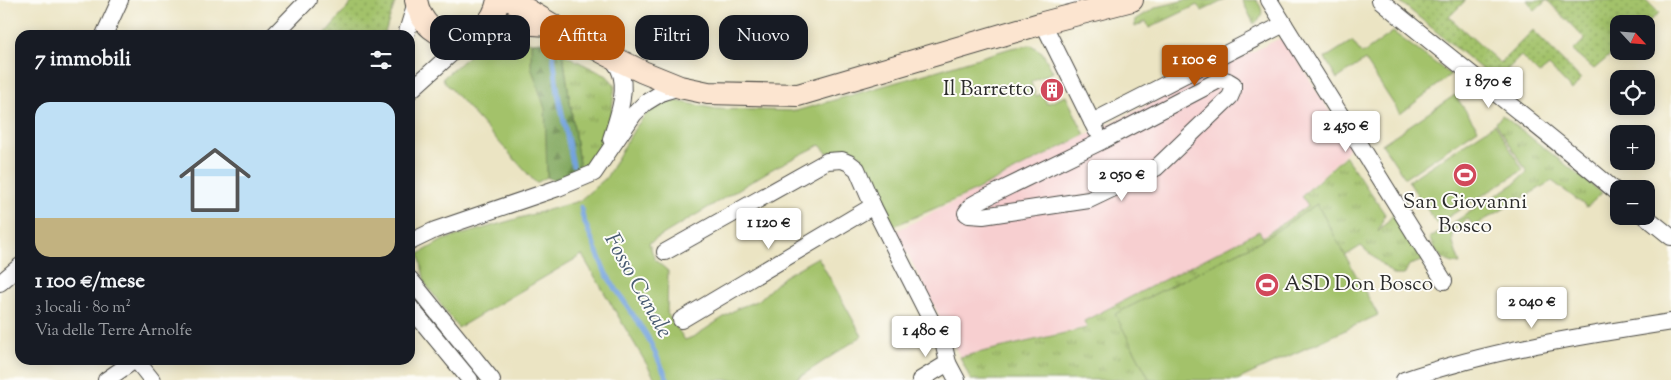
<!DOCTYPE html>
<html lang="it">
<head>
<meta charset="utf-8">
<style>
	:root { --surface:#171b24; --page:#242831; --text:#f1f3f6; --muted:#9ea1a6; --accent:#b45309 }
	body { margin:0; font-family:"Sorts Mill Goudy",serif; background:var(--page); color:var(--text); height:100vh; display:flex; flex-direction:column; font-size:19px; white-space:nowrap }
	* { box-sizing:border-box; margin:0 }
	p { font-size:16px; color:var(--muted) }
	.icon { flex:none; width:28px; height:28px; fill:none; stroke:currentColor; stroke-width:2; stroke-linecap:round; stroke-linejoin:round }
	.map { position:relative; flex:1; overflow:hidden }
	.panel { position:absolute; left:15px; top:30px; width:400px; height:335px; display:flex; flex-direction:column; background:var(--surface); border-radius:15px; box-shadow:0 2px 12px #0003 }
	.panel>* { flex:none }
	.hud { position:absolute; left:430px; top:15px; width:475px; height:45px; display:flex; gap:10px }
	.needle { width:32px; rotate:116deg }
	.controls { position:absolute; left:1610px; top:15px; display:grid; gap:10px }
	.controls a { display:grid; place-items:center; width:45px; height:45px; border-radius:10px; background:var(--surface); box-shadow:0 2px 12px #0003; font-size:25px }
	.price { position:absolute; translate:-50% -42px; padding:0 11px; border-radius:5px; background:#fff; color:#222; font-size:16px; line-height:32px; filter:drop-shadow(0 1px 2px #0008) }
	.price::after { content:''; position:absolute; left:50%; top:30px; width:15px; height:11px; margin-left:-8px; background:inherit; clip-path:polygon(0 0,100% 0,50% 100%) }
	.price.current { background:var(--accent); color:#fff }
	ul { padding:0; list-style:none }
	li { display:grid; align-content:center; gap:10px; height:265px; padding:0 20px }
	li span { display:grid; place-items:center; height:155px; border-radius:15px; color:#555 }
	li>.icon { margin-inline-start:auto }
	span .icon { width:90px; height:90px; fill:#fffc; stroke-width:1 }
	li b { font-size:21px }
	h2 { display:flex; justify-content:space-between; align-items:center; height:60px; padding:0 20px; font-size:21px }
	.chip { padding:0 18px; border-radius:15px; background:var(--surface); box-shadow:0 2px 12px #0003; font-size:18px; line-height:45px }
	.chip.current { background:var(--accent); color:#fff }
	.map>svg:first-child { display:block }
	.built { fill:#f7cfd0 }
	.grass { fill:url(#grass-tufts); stroke:#67764a }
	.forest { fill:url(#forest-firs); stroke:#566a44 }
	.park { fill:url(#park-dots); stroke:#67764a }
	.garden { fill:#a3c26a; stroke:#67764a }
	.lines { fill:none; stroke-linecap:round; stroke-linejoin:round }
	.stream { stroke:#73a3dd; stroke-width:5 }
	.street-casing { stroke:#484742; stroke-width:18 }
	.secondary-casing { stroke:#484742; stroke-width:24 }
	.street { stroke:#fff; stroke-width:16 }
	.secondary { stroke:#fce5d0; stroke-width:22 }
	.labels { text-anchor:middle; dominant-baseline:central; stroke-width:4; stroke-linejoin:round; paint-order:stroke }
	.poi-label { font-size:21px; fill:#2b2b2b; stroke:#fdfcf7; text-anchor:end }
	.water-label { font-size:22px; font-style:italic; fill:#485b72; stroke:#fdfcf7 }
</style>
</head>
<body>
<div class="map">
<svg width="1671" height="380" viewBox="0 0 1671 380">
	<defs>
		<pattern id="grass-tufts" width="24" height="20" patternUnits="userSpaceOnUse" patternTransform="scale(1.25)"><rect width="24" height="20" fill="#a3c26a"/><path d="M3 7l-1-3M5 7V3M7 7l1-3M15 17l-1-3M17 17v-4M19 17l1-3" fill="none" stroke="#859e57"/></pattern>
		<pattern id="forest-firs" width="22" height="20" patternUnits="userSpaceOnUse" patternTransform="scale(1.25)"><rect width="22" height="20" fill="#82a85e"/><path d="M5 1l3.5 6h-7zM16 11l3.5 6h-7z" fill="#6b894e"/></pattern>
		<pattern id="park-dots" width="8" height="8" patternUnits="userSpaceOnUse" patternTransform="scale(1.25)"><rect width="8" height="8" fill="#a3c26a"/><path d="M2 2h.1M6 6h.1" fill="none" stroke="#859e57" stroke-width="1.8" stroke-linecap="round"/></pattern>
	</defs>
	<rect width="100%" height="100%" fill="#fdfcf7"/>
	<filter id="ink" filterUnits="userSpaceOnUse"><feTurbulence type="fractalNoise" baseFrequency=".02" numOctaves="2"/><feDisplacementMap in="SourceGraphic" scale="10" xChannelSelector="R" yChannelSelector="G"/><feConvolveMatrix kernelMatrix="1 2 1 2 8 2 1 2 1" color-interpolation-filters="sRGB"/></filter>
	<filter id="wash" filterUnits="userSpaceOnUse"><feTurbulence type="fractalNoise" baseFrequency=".0096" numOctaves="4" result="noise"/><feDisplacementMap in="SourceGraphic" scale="20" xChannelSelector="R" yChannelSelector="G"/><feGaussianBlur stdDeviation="1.12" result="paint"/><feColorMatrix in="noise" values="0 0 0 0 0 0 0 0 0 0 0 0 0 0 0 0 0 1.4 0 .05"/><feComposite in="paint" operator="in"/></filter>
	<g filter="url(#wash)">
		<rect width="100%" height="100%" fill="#ebe4c3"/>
		<polygon class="built" points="1285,39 1350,145 1344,155 1302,195 1308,205 1263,236 1259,231 1083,321 1086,327 960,357 896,231 1276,40"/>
		<g class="grass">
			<polygon points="1186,0 1225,0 1202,11 1197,5 1149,28 1146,21 1135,27 1135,20 1157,7"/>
			<path d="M1242,0H1256C1264,10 1264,16 1254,24Z"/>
			<polygon points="563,54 607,76 615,85 610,124 598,152 580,170"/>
			<path d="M1502,115L1602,193L1587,207L1552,181L1474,226L1468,219C1445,234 1453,242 1460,264C1441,262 1438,254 1429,238L1514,184L1527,172L1496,123Z"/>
			<polygon points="1345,156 1385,214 1378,232 1394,214 1425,260 1409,265 1404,275 1394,275 1361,246 1345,256 1317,204 1264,239 1116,314 1150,380 971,380 960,357 1087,328 1084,321 1259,231 1263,237 1308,206 1302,196"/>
		</g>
		<polygon class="forest" points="552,41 563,54 580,170 556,182 547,177 545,109 531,67 531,43"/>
		<g class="park">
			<polygon points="354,0 396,0 384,35 324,35"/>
			<polygon points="1398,0 1466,0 1449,17 1500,63 1533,30 1581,79 1572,90 1549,66 1539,74 1521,56 1496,81"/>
			<polygon points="1527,0 1646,0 1659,13 1646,24 1619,24 1619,48 1594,69 1573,51 1585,39 1547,0 1535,11"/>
		</g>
		<g class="garden">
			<polygon points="1393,32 1451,75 1400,114 1365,60 1337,79 1325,58 1352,41 1362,54"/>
			<polygon points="519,36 531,43 531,67 545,109 547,177 536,183 442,79 481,45"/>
			<polygon points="1031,45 1042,52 1053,72 1031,82 1036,96 1042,94 1047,104 1066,96 1085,135 970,193 894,226 861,155 845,149 827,153 820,145 774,168 649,243 655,260 668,271 667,313 685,340 695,336 736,309 759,300 783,277 818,257 862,336 795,380 656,380 582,255 458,328 425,283 419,254 443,240 579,201 606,178 635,128 647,113 662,104 677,101 716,109 796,111 932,72 1011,48"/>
			<polygon points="1455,95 1478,129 1405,178 1382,144"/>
			<polygon points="1495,124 1523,170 1437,224 1408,181"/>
			<polygon points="1317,204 1378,315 1237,380 1150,380 1115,314 1264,239"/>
		</g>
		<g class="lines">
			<g class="stream">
				<polyline points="553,54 558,94 573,165"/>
				<polyline points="581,207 583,218 606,274 647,336 668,380"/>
			</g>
		</g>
	</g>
	<g filter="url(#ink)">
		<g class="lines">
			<g class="street-casing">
				<g id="street">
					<polyline points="1269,0 1444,281"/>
					<path d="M1380,0C1459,66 1541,127 1619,194"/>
					<polyline points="1043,23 1096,130"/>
					<polyline points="104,35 120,0"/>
					<polyline points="274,35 308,0"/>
					<polyline points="406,35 416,2"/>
					<path d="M610,56C613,60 617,65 619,69C629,89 617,120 611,139"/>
					<polygon points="1221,79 1228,81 1233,84 1233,90 1230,97 1156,168 1089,200 983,216 969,215 966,213 972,205 979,201 1102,141"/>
					<polyline points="410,91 472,35"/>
					<polyline points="1092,122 1284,24"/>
					<polyline points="1645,216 1671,237"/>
					<polyline points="410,242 435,230 558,188 594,173 634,114 645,103 663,92 680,87"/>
					<polyline points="665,252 827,161 842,160 849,163 857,169 873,206 944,346 948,363 957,380"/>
					<polyline points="410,279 492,380"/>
					<polyline points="0,283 20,266"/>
					<polyline points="410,307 470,380"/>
					<polyline points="681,320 873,206"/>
					<polyline points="136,360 152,380"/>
					<polyline points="106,380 135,360"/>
					<polyline points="920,380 948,363"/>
					<path d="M1404,380C1491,350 1581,336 1671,322"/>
				</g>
			</g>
			<g class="secondary-casing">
				<g id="secondary">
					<path d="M416,0C425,50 489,50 498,0"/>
					<polyline points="511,0 554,26 608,55 643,72 680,87 708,93 798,95 1043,23 1132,0"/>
					<polyline points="482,30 519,23 548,25"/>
				</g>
			</g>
			<use href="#street" class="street"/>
			<use href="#secondary" class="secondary"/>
		</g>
	</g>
	<defs>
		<g id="building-disc" transform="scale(1.25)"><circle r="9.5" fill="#d1495b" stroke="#fdfcf7"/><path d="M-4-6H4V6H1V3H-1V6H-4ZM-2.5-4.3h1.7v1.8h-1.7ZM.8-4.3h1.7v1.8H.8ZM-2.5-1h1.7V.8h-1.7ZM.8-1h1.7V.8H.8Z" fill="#fff"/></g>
		<g id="stadium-disc" transform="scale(1.25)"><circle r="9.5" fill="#d1495b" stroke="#fdfcf7"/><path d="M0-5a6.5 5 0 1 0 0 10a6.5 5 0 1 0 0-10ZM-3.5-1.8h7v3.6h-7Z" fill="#fff"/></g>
	</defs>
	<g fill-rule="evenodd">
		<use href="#building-disc" x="1052" y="90"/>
		<use href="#stadium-disc" x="1465" y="175"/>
		<use href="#stadium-disc" x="1267" y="285"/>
	</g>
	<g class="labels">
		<g class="poi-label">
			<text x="1034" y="90">Il Barretto</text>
			<text x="1465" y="203" text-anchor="middle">San Giovanni<tspan x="1465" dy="24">Bosco</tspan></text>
			<text x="1284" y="285" text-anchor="start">ASD Don Bosco</text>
		</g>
		<g class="water-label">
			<text transform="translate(637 286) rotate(61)">Fosso Canale</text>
		</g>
	</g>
</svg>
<div class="controls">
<a><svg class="needle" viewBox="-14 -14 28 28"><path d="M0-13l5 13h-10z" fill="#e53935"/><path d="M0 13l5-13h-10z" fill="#9ea1a6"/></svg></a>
<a><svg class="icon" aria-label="locate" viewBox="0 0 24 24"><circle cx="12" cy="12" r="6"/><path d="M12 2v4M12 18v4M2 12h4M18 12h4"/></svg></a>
<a>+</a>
<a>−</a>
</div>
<b class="price current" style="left:1195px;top:87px">1 100 €</b>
<b class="price" style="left:1489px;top:109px">1 870 €</b>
<b class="price" style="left:1346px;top:153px">2 450 €</b>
<b class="price" style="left:1122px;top:202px">2 050 €</b>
<b class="price" style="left:769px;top:250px">1 120 €</b>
<b class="price" style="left:1532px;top:329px">2 040 €</b>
<b class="price" style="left:926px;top:358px">1 480 €</b>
<div class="hud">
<a class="chip">Compra</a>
<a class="chip current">Affitta</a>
<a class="chip">Filtri</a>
<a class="chip">Nuovo</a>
</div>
<section class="panel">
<h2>7 immobili<svg class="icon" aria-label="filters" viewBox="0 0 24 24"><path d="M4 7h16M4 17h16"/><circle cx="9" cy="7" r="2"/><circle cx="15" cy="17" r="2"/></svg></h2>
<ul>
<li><span style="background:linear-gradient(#bfe0f5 75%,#c2b280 0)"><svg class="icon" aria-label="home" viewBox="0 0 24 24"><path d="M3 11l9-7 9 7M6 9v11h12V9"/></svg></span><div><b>1 100 €/mese</b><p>3 locali · 80 m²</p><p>Via delle Terre Arnolfe</p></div></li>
</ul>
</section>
</div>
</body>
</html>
